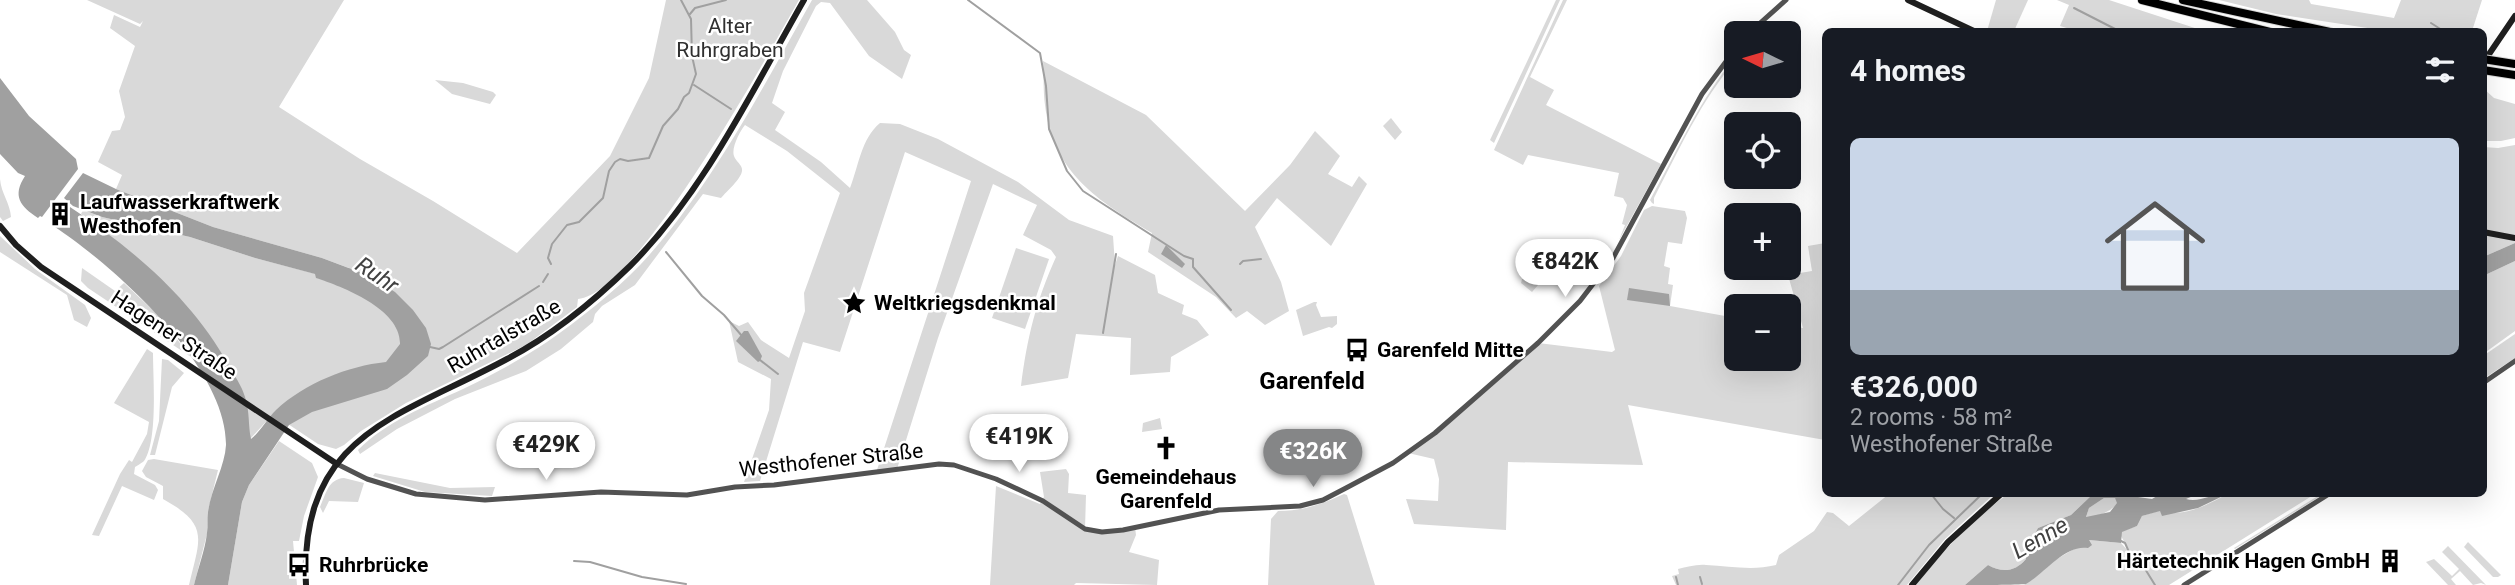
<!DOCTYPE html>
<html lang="en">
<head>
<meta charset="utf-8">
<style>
	:root { --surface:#171b24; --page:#242831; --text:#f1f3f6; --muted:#9ea1a6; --accent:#858687 }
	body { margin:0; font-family:Roboto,sans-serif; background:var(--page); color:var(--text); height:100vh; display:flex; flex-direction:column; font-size:26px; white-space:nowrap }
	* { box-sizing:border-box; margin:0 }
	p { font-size:23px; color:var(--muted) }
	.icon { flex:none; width:38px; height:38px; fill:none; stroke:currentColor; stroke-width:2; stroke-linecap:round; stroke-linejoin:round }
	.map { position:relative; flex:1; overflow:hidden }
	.details { position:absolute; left:1822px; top:28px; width:665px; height:469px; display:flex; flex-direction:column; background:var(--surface); border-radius:10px; box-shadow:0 7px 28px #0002 }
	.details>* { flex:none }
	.needle { width:46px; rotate:275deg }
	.controls { position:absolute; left:1724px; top:21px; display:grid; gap:14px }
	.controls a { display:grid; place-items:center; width:77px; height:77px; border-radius:10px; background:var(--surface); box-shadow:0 7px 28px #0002; font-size:35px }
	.price { position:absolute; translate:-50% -60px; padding:0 16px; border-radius:24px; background:#fff; color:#222; font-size:23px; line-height:46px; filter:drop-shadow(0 2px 4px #0008) }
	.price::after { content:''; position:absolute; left:50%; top:42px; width:21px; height:16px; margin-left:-10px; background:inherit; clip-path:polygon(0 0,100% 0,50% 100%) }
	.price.current { background:var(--accent); color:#fff }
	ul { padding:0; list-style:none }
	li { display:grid; align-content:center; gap:14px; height:371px; padding:0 28px }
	li span { display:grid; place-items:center; height:217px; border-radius:10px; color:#555 }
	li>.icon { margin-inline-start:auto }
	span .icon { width:126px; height:126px; fill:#fffc; stroke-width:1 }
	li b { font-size:30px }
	h2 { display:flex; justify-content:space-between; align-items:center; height:84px; padding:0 28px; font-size:30px }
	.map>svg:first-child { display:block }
	.green { fill:#d9d9d9 }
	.water { fill:#a0a0a0; fill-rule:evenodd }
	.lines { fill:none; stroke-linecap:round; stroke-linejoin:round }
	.stream { stroke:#a0a0a0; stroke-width:2 }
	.motorway-casing { stroke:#dbdbdb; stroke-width:10 }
	.tertiary { stroke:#525252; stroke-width:5 }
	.secondary { stroke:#1f1f1f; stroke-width:6 }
	.motorway { stroke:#000; stroke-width:8 }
	.motorway-bridge-casing { stroke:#dbdbdb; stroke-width:10; stroke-linecap:butt }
	.motorway-bridge { stroke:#000; stroke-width:8 }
	.labels { text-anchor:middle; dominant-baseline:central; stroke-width:5; stroke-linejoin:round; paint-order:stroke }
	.park-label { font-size:21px; fill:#303030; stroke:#fff }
	.poi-label { font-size:21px; font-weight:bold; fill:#000; stroke:#fff; text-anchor:start }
	.street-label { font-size:21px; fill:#000; stroke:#fff }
	.water-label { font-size:23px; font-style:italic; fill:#414141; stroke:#fff }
	.quarter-label { font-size:24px; font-weight:bold; fill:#000; stroke:#fff }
</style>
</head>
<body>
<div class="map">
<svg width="2515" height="585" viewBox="0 0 2515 585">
	<rect width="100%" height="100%" fill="#fff"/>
	<g class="green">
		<path d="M87,0H344L279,107L360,159L433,201L517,253L610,156L649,78L666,0H799C767,56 637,294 578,299L577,307L526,345L406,403L361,431L344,445L336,449L318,444L273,414L250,439L114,239L81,214L83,210L102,217L190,237L255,258L316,274L341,287L349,268L322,258L213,227L116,189L122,175L98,162L112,131L120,130L125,117L119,91L135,46L110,28L114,15L140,27L143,21L140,24Z"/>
		<path d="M812,0H867L895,32L904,50L911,55L902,79L869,56L830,3L821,2L816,6L783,71L772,103L785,112L775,130L821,162L850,188C859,165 861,139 880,123L900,124L938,139L1018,182L1069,220L1113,236L1115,265L1118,256L1155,275L1158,293L1184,305L1182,314L1197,320L1209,335L1171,357L1170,372L1130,375L1131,338L1076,334L1068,378L1021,386C1027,338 1036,301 1056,257L1051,250L1023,235L1037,205L993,184L938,338L897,469L876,473L971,181L905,152L840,352L803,342L760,481L744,482L769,410L771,379L738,362L729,321L739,326L748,322L761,340L789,358L805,311L804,293L840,193L787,151L745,125C740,131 731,148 734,156C736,162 743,165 742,171C741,179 727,191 721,198L703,194L635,285L602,306L595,314L593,322L561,349L526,371L455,399L397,429L360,454L358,450C387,421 426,406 463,389C492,375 520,360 547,342C580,319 613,293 641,264C709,191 763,87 812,0Z"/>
		<polygon points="1556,0 1560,0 1494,143 1490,140"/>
		<polygon points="1563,0 1567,0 1530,77 1554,90 1546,105 1661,164 1619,240 1625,225 1622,224 1627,205 1623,198 1614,196 1619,173 1528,155 1523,165 1494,150"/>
		<polygon points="1996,0 2028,0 2014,31 1987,31"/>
		<polygon points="2057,0 2109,0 2204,31 2077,31 2060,26 2069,5"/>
		<polygon points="2219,0 2309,0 2311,4 2394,18 2401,0 2482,0 2472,31 2387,31 2276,14"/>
		<path d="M1736,56V60C1701,100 1678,152 1654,198V204L1652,203L1650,200C1677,151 1700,99 1736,56Z"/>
		<path d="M1043,61L1146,115L1245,211L1290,165L1315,131L1340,156L1328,174L1352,187L1359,176L1367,184L1331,246L1277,198L1255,227L1281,282L1289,311L1265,325L1247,311L1236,318L1216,297L1148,252L1152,233C1098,201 1053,173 1045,105C1043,90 1044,75 1043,61Z"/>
		<polygon points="435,80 463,83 493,92 496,95 490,104 452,94"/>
		<polygon points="2483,88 2494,98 2515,104 2515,138 2501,141 2483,141"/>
		<polygon points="1391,118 1402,132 1395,140 1383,126"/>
		<polygon points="2515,145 2515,243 2483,257 2483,147 2498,148"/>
		<path d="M0,179C1,193 10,203 11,217L3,221L0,217Z"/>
		<polygon points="1652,206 1685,211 1687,218 1682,244 1668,242 1664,266 1670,268 1668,284 1673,285 1670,306 1736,318 1736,359 1788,359 1789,326 1803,328 1788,275 1812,271 1808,246 1825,243 1825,440 1628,405 1643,465 1508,462 1506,530 1414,524 1406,499 1438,501 1439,479 1434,459 1408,453 1538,343 1612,352 1615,350 1599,286 1621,256 1644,210"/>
		<polygon points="0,236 35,269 85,305 91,318 87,327 74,320 67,295 0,252"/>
		<polygon points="1016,248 1049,259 1025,329 992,318"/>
		<polygon points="2515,261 2515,331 2483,354 2483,276"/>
		<polygon points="82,268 115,291 124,283 157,314 191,357 88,288 81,281"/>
		<polygon points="1524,272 1541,274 1545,277 1532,292 1521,283"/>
		<polygon points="1314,302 1317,302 1316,305 1321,317 1337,316 1337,324 1332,328 1329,327 1303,336 1296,310"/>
		<polygon points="2515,334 2515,358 2483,379 2483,356"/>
		<path d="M147,349L153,353C153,378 158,441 144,461C143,462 137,466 135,467L134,474L155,485L158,490L154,500L122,486L99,536L92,535L120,474L129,460L132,462L147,434L149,422L114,403Z"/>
		<polygon points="162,359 168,360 184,373 172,387 155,455 150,455 159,421"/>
		<polygon points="1160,418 1162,429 1142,432 1143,423"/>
		<polygon points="279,441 312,463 318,477 304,516 299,541 293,541 297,585 228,585 242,502 249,485"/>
		<path d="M154,459L218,470L208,511L207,534L194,585H189C200,538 210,525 163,499V486L146,477L142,471L148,460Z"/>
		<polygon points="1066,469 1069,474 1068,493 1086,495 1085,529 1093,531 1135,527 1136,535 1129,552 1159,560 1157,585 1076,583 1074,585 990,585 996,486 1040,504 1044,497 1040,472"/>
		<polygon points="375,473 450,488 495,487 492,496 425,492 373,476"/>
		<path d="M344,478L364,483L358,502L329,501L323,513L320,507C326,494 328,479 344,478Z"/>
		<path d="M1344,494L1347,495L1375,585H1268L1271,519L1278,511C1303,511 1322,504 1344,494Z"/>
		<path d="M1889,494H1994L1945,539L1907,585H1676L1672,576L1679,574L1678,569C1687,567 1697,564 1706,565C1730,566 1752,571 1776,565L1779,555L1814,531L1827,512L1833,513L1849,526Z"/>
		<path d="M2008,494H2093L2071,515L2038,528L2025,552L2026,559C2015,572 2002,573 1988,565L1965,585H1916C1942,551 1973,519 2008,494Z"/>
		<path d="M2227,494H2315L2169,585H2024L2052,562L2089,540L2121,543L2130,553L2139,556L2141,563L2140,555L2130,552L2121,536L2122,531L2137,526L2142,516L2161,510C2181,519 2210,504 2227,494Z"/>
		<polygon points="2321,494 2324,494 2235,549 2234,548"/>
		<path d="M2104,498H2115L2118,503C2111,511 2097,518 2086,517L2089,508Z"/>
		<polygon points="2468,542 2501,575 2498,577 2493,577 2464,547"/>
		<polygon points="2448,546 2486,585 2481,583 2473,585 2460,571 2451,579 2456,585 2448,585 2426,562 2434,559 2452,576 2459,569 2442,552"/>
	</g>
	<g class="water">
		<path d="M0,78L29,116L76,159L78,169L42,217L40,216L38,218C20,206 12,196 25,176L18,173L0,154Z"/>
		<path d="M83,173L116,189L213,227L322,258L370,276L395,292L413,310L426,328L431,344L428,356L407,375L387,389L312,412L289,425L249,485L242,502L228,585H194C198,568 205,550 207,533C208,526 207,519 208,512C211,489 225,466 226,445C227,367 115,267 55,227L70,207C133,249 191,298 228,364C234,375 242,386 245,397C250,412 248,426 251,439C260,432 267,419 276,410C305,383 348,366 386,362L400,344C401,309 343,287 316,278L315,274L255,258L190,237L102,217L73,206L64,198Z"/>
		<polygon points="2515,243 2515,261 2483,276 2483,257"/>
		<polygon points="1166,245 1185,264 1182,268 1161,254"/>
		<polygon points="1629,288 1669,294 1670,306 1627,300"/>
		<polygon points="744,331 748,331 762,356 760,361 758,362 736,341"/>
		<path d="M2093,494H2131V496L2152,499L2157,496L2156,494H2198L2186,499C2200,503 2212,493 2227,494L2198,508L2162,516L2160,511L2142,516L2137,526L2122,532L2121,543L2089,540L2092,545L2088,548C2065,544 2044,574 2026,584C2018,585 1977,585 1965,585L1988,565C2002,573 2015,572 2026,559L2025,552L2038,528L2071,515ZM2104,498H2115L2117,503L2110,512L2086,517L2089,508Z"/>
	</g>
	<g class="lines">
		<g class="stream">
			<polyline points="968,0 1040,53 1046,86 1049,129 1067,171 1083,191 1184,256 1193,259 1193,267 1231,310"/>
			<polyline points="2074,8 2121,32"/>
			<polyline points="690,14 695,8 726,0"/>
			<polyline points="2431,23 2445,32"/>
			<polyline points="694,85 731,109"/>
			<polyline points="666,252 702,296 724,315 742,336"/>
			<polyline points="551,264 548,258 552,244 567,225 579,222 603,198 609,171 615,162 620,159 628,161 649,158 663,126 678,109 684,97 689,93 696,74 692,56 691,19 681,0"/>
			<polyline points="1240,264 1243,261 1261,259"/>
			<polyline points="543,282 548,274"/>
			<polyline points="1103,333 1116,254"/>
			<polyline points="430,347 439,349 443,347 539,286"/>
			<polyline points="760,360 778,374"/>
			<polyline points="1931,494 1943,509 1954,518"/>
			<polyline points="2119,540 2125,543 2129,552 2139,555 2142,564 2155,585"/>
			<polyline points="574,561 590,562 642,577 686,584"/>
			<polyline points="1676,577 1678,585"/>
			<polyline points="1700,577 1702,584"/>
			<polyline points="1898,585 1929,545 1982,494"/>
		</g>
		<g class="motorway-casing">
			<g id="motorway">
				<polyline points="2142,0 2270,32"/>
				<polyline points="2183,0 2330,32"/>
				<polyline points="2483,70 2515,75"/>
			</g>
		</g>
		<g class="tertiary">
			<polyline points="1749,33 1786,0"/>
			<polyline points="2483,383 2515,361"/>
			<polyline points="337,464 367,479 416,494 485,500 601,492 687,495 735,487 774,485 939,464 954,465 996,479 1043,501 1085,529 1102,532 1123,530 1219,510 1300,506 1323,500 1346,488 1393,463 1435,433 1538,343 1580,301 1613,258 1702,94 1736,48"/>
			<polyline points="2184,585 2329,494"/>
		</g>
		<g class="secondary">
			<polyline points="1908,0 1976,32"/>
			<polyline points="2483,63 2515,16"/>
			<polyline points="0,226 16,245 41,267 337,464"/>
			<polyline points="2483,232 2515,238"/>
			<path d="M306,585C299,434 398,418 507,359C553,335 593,302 630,266C704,192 752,91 804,0"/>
			<polyline points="1912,585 1948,542 2001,494"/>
		</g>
		<use href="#motorway" class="motorway"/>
		<g class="motorway-bridge-casing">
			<polyline id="motorway-bridge" points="2483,59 2515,64"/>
		</g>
		<use href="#motorway-bridge" class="motorway-bridge"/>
	</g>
	<defs>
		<g id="building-bare" transform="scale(1.89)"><path d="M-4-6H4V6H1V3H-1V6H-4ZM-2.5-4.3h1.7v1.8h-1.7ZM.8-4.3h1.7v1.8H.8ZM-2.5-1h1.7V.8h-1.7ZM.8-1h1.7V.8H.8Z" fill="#000" stroke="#fff" stroke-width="2.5" paint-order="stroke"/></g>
		<g id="sight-bare" transform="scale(1.89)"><path d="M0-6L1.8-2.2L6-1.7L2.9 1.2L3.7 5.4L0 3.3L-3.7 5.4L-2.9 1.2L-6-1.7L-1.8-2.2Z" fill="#000" stroke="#fff" stroke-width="2.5" paint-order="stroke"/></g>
		<g id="bus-bare" transform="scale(1.89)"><path d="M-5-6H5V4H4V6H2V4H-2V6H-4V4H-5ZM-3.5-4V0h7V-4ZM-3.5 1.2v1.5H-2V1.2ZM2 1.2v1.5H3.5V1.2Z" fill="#000" stroke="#fff" stroke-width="2.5" paint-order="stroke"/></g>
		<g id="church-bare" transform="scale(1.89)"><path d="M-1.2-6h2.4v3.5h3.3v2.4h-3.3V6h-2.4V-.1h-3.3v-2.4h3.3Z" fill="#000" stroke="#fff" stroke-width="2.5" paint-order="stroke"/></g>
	</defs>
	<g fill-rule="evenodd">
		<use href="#building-bare" x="60" y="214"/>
		<use href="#sight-bare" x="854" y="303"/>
		<use href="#bus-bare" x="1357" y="350"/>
		<use href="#church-bare" x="1166" y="448"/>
		<use href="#building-bare" x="2390" y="561"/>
		<use href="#bus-bare" x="299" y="565"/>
	</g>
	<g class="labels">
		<g class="park-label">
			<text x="730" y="26">Alter<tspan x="730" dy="24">Ruhrgraben</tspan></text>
		</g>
		<g class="poi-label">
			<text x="80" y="202">Laufwasserkraftwerk<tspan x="80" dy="24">Westhofen</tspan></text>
			<text x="874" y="303">Weltkriegsdenkmal</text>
			<text x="1377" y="350">Garenfeld Mitte</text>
			<text x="1166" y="477" text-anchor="middle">Gemeindehaus<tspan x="1166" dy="24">Garenfeld</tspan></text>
			<text x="2370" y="561" text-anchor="end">Härtetechnik Hagen GmbH</text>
			<text x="319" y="565">Ruhrbrücke</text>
		</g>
		<g class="street-label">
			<text transform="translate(174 335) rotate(33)">Hagener Straße</text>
			<text transform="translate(504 336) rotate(-30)">Ruhrtalstraße</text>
			<text transform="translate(831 460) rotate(-6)">Westhofener Straße</text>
		</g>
		<g class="water-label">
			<text transform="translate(377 275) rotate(34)">Ruhr</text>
			<text transform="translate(2040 538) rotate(-30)">Lenne</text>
		</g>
		<g class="quarter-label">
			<text x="1312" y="381">Garenfeld</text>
		</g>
	</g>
</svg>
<div class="controls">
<a><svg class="needle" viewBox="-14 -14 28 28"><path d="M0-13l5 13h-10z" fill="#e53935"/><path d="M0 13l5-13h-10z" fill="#9ea1a6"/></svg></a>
<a><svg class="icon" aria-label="locate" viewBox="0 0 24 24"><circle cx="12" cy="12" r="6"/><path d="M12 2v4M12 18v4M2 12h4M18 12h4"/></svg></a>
<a>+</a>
<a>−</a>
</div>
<b class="price" style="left:1565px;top:299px">€842K</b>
<b class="price" style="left:1019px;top:474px">€419K</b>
<b class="price" style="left:546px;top:482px">€429K</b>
<b class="price current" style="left:1313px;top:489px">€326K</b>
<section class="details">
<h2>4 homes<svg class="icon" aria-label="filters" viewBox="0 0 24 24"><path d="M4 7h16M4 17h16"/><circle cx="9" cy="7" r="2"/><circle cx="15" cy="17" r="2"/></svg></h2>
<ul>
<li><span style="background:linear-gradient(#c9d6e8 70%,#9aa5b1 0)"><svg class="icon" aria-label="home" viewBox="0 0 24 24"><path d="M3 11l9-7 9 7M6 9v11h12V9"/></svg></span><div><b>€326,000</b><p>2 rooms · 58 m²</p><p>Westhofener Straße</p></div></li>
</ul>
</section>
</div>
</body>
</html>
